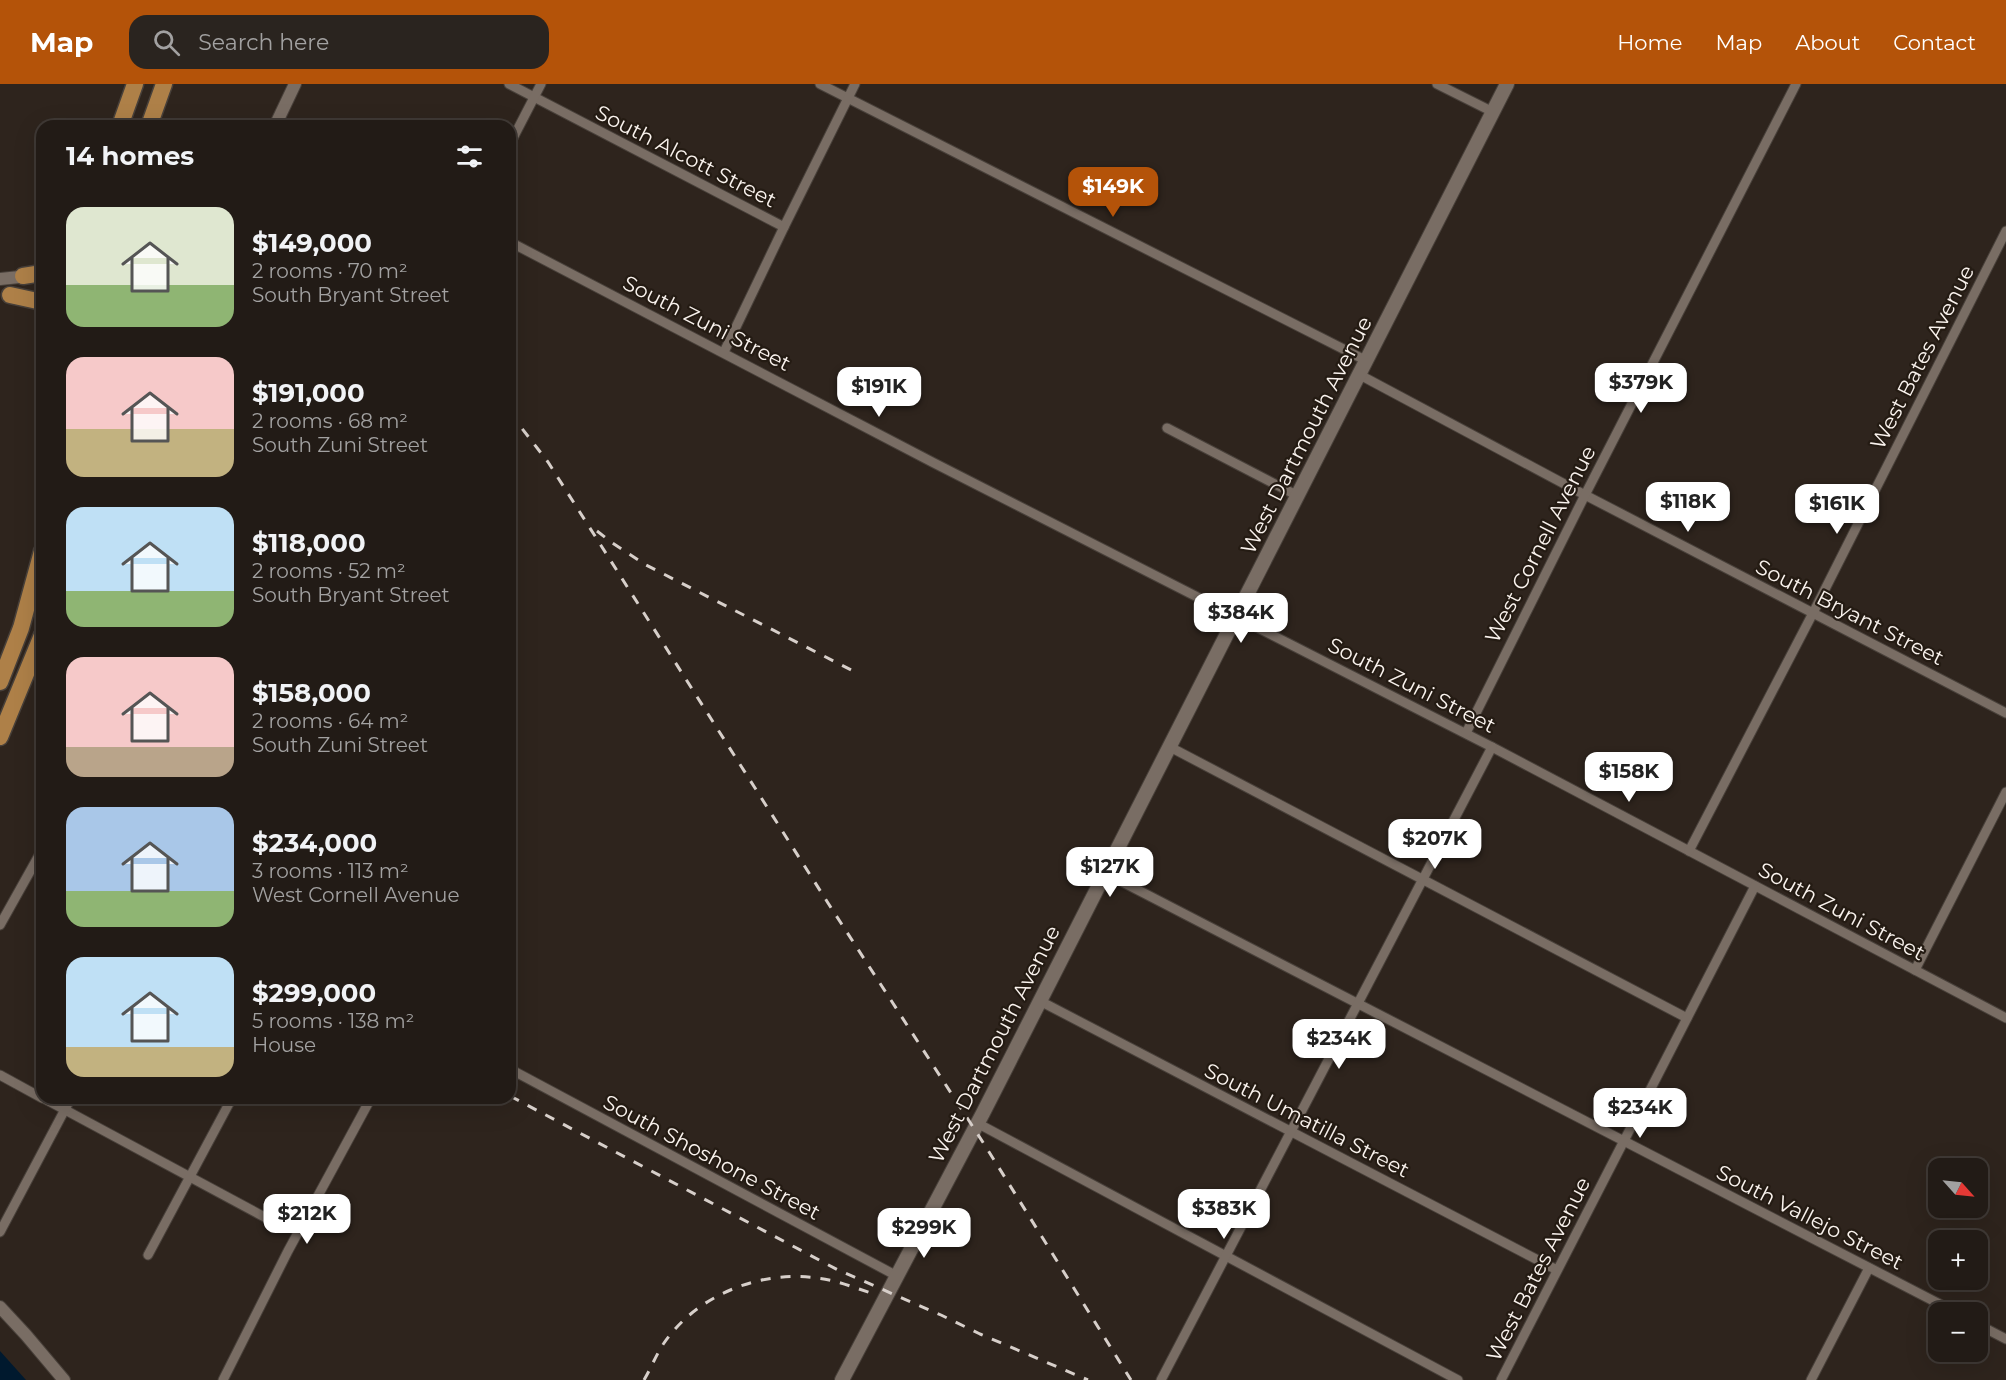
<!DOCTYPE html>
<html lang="en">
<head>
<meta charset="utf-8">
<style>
	:root { --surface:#221b16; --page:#2a241f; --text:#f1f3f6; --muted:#a2a1a1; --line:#3f3935; --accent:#b45309 }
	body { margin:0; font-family:Montserrat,sans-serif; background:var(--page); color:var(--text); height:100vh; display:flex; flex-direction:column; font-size:22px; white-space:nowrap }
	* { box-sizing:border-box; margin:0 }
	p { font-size:20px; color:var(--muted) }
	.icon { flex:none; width:33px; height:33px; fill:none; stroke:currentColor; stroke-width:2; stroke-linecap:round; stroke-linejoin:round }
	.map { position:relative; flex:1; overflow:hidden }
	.drawer { position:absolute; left:36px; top:36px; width:480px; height:984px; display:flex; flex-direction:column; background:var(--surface); border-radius:18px; box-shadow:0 6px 24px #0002,0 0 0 2px var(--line) }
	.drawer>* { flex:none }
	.needle { width:39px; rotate:117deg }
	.buttons { position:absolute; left:1928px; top:1074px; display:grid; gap:12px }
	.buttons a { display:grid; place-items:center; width:60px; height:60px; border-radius:12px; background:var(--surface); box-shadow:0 6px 24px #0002,0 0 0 2px var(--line); font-size:30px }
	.price { position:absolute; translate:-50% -51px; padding:0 14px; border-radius:12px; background:#fff; color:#222; font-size:20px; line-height:39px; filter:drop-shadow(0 2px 3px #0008) }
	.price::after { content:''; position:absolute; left:50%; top:36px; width:18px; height:14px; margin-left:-9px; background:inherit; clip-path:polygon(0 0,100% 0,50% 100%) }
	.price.on { background:var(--accent); color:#fff }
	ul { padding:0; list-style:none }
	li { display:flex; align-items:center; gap:18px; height:150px; padding:0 30px }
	li span { display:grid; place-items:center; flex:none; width:168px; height:120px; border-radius:18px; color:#555 }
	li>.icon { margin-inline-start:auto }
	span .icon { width:72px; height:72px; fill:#fffc; stroke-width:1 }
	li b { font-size:26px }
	h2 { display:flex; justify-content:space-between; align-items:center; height:72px; padding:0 30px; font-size:26px }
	header { display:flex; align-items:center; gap:36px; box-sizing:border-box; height:84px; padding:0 30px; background:var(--accent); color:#fff }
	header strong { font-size:28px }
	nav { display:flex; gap:33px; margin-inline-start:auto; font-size:21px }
	.search { width:420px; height:54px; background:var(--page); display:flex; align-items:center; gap:15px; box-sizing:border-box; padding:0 21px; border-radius:18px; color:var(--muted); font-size:22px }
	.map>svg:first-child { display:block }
	.water { fill:#00192e }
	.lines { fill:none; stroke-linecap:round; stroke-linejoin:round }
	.minor-casing { stroke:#48403a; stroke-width:11 }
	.tertiary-casing { stroke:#48403a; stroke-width:14 }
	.secondary-casing { stroke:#48403a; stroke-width:16 }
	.trunk-casing { stroke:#48403a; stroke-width:19 }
	.minor { stroke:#796d64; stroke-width:9 }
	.tertiary { stroke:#796d64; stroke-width:12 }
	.secondary { stroke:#796d64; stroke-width:14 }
	.trunk { stroke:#ae8048; stroke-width:16 }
	.rail { stroke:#d7cfca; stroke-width:3; stroke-dasharray:10 10; stroke-linecap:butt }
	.labels { text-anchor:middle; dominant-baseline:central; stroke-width:4.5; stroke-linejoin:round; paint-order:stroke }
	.street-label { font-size:21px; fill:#faf3ee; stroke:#241b13 }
</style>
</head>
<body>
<header>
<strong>Map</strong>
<div class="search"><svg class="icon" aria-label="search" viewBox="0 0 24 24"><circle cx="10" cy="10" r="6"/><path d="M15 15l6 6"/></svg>Search here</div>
<nav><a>Home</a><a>Map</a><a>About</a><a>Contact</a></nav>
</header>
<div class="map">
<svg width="2006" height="1296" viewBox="0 0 2006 1296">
	<rect width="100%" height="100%" fill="#2e241d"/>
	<polygon class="water" points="0,1267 26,1296 0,1296"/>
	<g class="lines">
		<g class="minor-casing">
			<g id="minor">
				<polyline points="509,0 784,143"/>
				<polyline points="820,0 1367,277"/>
				<polyline points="1437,0 1493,28"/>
				<polyline points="510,60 541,0"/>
				<polyline points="510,158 934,379 1492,663 2006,934"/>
				<polyline points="724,268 784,143 855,0"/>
				<polyline points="1360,291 1585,411 2006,629"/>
				<polyline points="1167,344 1298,412"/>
				<polyline points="1466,649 1585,411 1796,0"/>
				<polyline points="1170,663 1687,934"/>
				<polyline points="1689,767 1813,529 2006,147"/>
				<polyline points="1105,789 1955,1228"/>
				<polyline points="0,841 42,766"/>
				<polyline points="1915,886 2006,708"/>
				<polyline points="1040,917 1557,1186"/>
				<polyline points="510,985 897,1192"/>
				<polyline points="0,991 42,1014"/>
				<polyline points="43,1014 270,1136"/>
				<polyline points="977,1039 1458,1296"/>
				<polyline points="0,1148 71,1014"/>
				<polyline points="148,1171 232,1014"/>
				<polyline points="1977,1240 2006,1255"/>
				<polyline points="223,1296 288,1167 371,1014"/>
				<polyline points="1161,1296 1492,663"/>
				<polyline points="1501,1296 1755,802"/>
				<polyline points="1811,1296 1869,1184"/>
			</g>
		</g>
		<g class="tertiary-casing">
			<g id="tertiary">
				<polyline points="275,42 295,0"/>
				<polyline points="0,195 29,192"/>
				<polyline points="0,1223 26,1251 64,1296"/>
			</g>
		</g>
		<g class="secondary-casing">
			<polyline id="secondary" points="842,1296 983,1029 1507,0"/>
		</g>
		<g class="trunk-casing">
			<g id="trunk">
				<polyline points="120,42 135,0"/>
				<polyline points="149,42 164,0"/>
				<polyline points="23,192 42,189"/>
				<polyline points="10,211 42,218"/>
				<polyline points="0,598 21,544 42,467"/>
				<polyline points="0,653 42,551"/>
			</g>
		</g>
		<use href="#minor" class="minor"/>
		<use href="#tertiary" class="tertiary"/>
		<use href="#secondary" class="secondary"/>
		<use href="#trunk" class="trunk"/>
		<g class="rail">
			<polyline points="510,329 548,378 828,819 986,1063 1131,1296"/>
			<polyline points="597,447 611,458 646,481 855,588"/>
			<polyline points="510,1012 838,1186 941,1231 980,1250 1088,1296"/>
			<path d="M644,1296C651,1284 656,1271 664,1259C697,1211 760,1186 817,1194C836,1196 855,1204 874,1210"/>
		</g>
	</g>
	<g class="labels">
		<g class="street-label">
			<text transform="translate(686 72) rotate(27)">South Alcott Street</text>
			<text transform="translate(707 239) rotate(27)">South Zuni Street</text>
			<text transform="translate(1922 273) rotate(-63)">West Bates Avenue</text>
			<text transform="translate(1306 351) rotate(-63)">West Dartmouth Avenue</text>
			<text transform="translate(1540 460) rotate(-63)">West Cornell Avenue</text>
			<text transform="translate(1850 528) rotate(27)">South Bryant Street</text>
			<text transform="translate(1412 601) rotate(27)">South Zuni Street</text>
			<text transform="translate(1842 827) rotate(28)">South Zuni Street</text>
			<text transform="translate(994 960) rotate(-63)">West Dartmouth Avenue</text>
			<text transform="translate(1307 1036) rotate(27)">South Umatilla Street</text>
			<text transform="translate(712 1073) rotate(28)">South Shoshone Street</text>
			<text transform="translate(1810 1133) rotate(27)">South Vallejo Street</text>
			<text transform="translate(1538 1185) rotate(-63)">West Bates Avenue</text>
		</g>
	</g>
</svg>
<div class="buttons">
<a><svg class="needle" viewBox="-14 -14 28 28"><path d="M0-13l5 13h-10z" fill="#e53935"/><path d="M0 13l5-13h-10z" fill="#a2a1a1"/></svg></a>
<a>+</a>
<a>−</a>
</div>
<b class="price on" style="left:1113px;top:134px">$149K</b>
<b class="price" style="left:1641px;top:330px">$379K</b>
<b class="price" style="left:879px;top:334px">$191K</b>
<b class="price" style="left:1688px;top:449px">$118K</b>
<b class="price" style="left:1837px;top:451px">$161K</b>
<b class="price" style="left:1241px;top:560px">$384K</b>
<b class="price" style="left:1629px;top:719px">$158K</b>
<b class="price" style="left:1435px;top:786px">$207K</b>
<b class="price" style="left:1110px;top:814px">$127K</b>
<b class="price" style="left:1339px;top:986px">$234K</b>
<b class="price" style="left:1640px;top:1055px">$234K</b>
<b class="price" style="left:1224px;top:1156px">$383K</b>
<b class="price" style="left:307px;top:1161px">$212K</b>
<b class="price" style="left:924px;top:1175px">$299K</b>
<section class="drawer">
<h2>14 homes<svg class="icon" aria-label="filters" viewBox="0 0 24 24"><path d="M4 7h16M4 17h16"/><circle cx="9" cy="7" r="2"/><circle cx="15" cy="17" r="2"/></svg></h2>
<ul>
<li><span style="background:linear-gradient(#dfe7d0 65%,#8fb573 0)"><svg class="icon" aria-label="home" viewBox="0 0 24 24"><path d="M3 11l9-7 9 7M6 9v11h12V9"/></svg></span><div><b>$149,000</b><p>2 rooms · 70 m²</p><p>South Bryant Street</p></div></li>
<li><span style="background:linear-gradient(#f6c9c9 60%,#c2b280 0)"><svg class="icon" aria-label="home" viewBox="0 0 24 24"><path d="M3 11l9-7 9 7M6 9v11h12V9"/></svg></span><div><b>$191,000</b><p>2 rooms · 68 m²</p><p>South Zuni Street</p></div></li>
<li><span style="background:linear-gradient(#bfe0f5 70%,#8fb573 0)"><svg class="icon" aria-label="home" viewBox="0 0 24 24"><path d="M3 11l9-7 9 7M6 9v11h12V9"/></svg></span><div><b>$118,000</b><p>2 rooms · 52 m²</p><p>South Bryant Street</p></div></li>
<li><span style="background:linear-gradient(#f6c9c9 75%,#b9a48a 0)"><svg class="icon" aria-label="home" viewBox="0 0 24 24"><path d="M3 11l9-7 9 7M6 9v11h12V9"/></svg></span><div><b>$158,000</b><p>2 rooms · 64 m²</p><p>South Zuni Street</p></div></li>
<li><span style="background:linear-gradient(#a9c7e8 70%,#8fb573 0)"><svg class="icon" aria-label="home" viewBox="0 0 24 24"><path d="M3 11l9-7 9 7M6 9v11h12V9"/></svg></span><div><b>$234,000</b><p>3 rooms · 113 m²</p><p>West Cornell Avenue</p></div></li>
<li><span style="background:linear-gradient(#bfe0f5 75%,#c2b280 0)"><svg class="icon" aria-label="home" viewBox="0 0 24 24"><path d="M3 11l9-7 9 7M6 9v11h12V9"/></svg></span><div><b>$299,000</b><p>5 rooms · 138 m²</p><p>House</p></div></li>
</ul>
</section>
</div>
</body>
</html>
